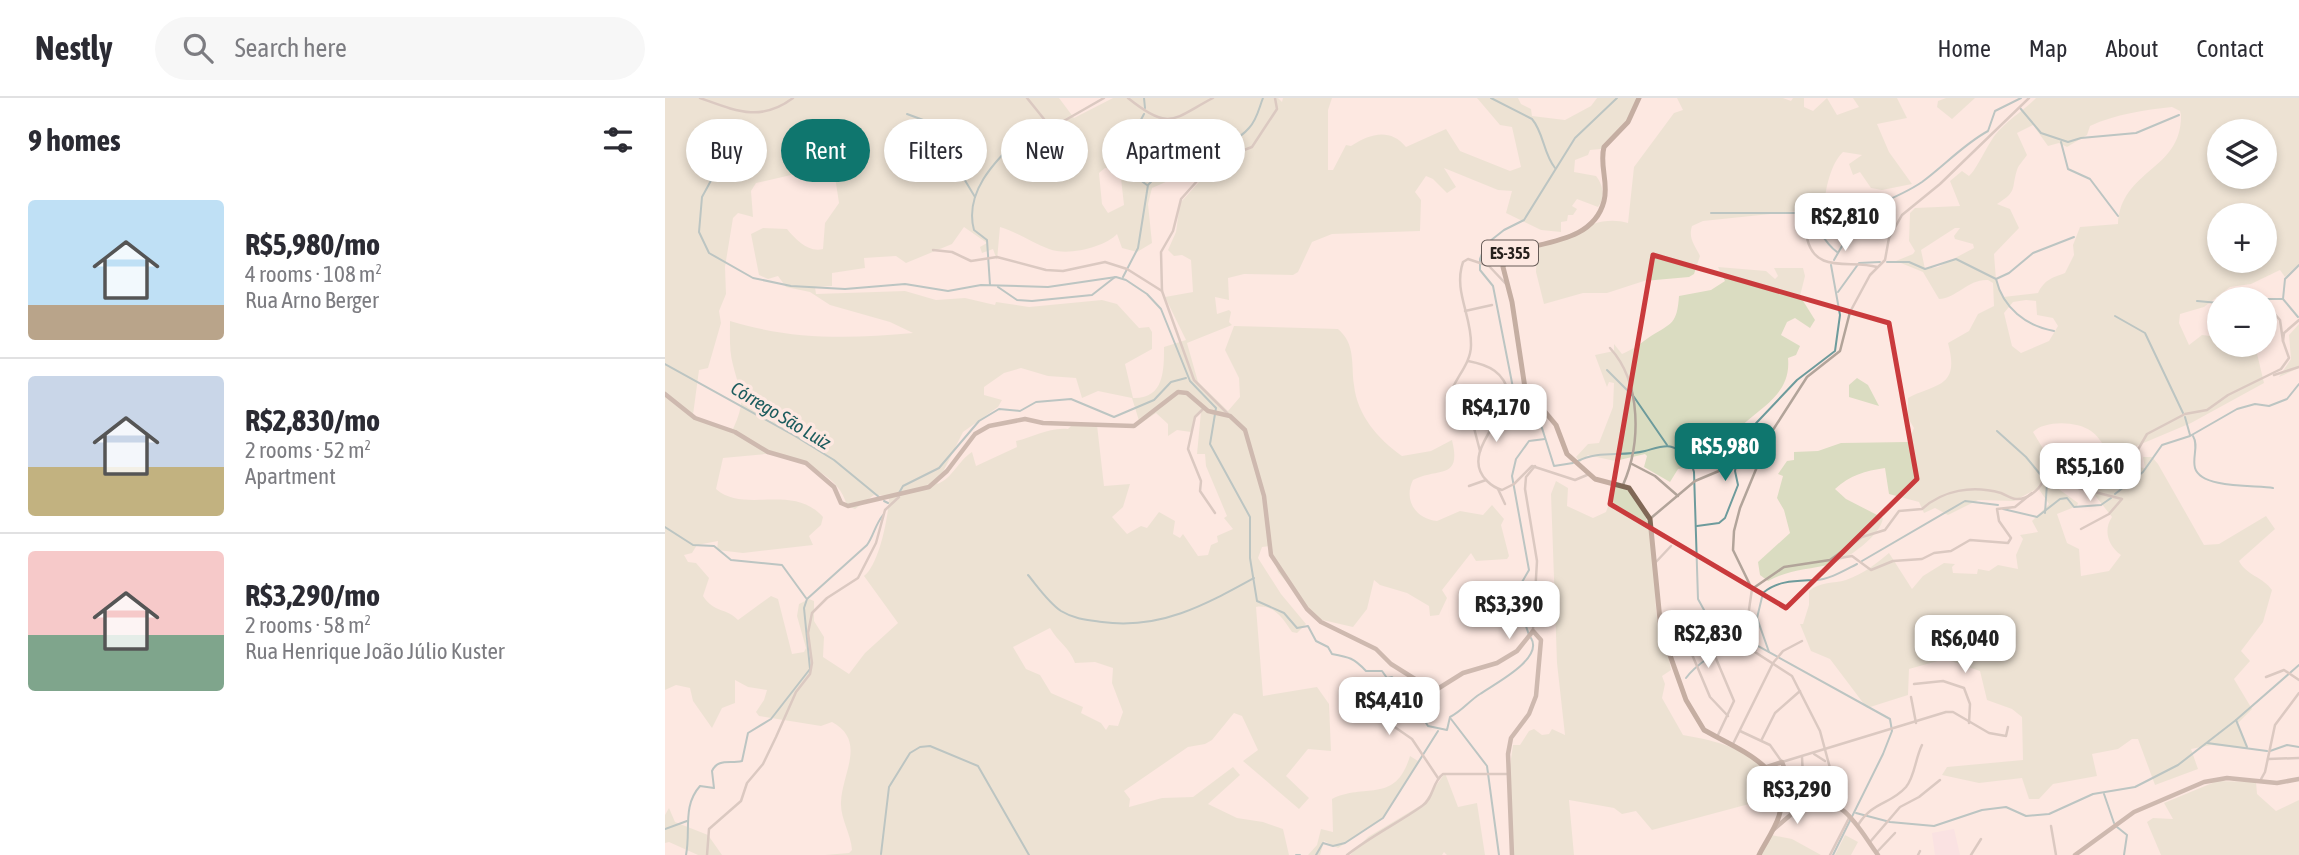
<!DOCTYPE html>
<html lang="en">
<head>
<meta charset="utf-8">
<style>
	:root { --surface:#fff; --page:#f7f7f7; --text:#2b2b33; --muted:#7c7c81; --line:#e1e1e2; --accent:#0f766e }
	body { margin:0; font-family:"Asap Condensed",sans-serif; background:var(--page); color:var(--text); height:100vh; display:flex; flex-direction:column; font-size:26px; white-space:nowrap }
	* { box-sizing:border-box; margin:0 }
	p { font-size:23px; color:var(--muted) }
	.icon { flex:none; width:38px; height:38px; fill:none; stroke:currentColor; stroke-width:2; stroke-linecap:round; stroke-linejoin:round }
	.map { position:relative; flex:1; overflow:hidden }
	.side { display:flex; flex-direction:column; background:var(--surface); width:665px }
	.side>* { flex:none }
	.top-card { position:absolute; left:21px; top:21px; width:665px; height:63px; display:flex; gap:14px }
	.fabs { position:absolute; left:1542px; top:21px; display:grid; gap:14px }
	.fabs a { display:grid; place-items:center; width:70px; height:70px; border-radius:50%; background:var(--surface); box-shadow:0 4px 10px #0003; font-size:35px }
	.price { position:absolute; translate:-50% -60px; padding:0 16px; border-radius:14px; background:#fff; color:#222; font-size:23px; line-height:46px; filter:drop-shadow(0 2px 4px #0008) }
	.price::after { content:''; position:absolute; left:50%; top:42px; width:21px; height:16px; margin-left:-10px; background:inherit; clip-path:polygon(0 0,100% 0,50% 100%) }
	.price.active { background:var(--accent); color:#fff }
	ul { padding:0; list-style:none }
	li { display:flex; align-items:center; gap:21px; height:175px; padding:0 28px }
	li+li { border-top:2px solid var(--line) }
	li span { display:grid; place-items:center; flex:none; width:196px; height:140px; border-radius:7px; color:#555 }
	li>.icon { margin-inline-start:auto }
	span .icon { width:84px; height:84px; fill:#fffc; stroke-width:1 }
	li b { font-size:30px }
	h2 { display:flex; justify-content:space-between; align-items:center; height:84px; padding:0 28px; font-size:30px }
	.chip { padding:0 24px; border-radius:32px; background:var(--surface); box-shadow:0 4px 10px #0003; font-size:24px; line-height:63px }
	.chip.active { background:var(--accent); color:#fff }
	header { display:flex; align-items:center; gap:42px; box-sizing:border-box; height:98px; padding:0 35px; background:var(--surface); border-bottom:2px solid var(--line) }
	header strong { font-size:33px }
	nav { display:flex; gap:38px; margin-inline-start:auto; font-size:24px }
	.search { width:490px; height:63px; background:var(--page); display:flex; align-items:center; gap:18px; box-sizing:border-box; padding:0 24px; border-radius:38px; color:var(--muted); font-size:26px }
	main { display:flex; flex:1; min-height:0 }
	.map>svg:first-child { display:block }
	.education { fill:#f5dbe2 }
	.green { fill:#dadcc1; fill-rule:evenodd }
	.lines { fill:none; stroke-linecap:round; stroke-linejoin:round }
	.stream { stroke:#6d9b9c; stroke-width:2 }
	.street { stroke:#b2a49a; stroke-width:2.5 }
	.secondary { stroke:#958172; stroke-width:4.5 }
	.primary { stroke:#806856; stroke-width:5 }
	.marked { fill:none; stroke:#c93a3c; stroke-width:5; stroke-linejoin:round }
	.labels { text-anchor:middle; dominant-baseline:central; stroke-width:7; stroke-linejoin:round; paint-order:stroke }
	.shield { fill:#fde8e1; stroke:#665b57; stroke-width:2 }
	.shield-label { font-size:16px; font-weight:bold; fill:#261f1c }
	.water-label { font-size:19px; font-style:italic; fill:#1c5c5e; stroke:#fde8e1 }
</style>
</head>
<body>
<header>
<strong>Nestly</strong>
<div class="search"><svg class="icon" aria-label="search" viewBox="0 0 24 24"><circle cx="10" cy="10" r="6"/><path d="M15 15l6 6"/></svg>Search here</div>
<nav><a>Home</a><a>Map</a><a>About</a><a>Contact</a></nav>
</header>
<main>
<section class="side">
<h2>9 homes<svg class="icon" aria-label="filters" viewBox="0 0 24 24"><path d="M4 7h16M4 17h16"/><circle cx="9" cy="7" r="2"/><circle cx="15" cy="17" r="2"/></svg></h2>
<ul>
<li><span style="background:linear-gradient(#bfe0f5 75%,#b9a48a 0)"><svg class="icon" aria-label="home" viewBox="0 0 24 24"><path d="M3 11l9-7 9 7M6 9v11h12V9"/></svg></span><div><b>R$5,980/mo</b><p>4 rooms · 108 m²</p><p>Rua Arno Berger</p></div></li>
<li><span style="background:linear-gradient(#c9d6e8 65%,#c2b280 0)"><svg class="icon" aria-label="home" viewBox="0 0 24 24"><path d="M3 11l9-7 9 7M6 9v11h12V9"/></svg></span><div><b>R$2,830/mo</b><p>2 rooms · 52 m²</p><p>Apartment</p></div></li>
<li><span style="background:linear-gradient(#f6c9c9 60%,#7fa58c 0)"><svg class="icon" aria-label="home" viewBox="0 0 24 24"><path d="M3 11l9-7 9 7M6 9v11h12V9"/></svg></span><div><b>R$3,290/mo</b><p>2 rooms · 58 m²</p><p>Rua Henrique João Júlio Kuster</p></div></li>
</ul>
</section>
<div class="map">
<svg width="1634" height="757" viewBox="0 0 1634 757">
	<rect width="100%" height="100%" fill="#fde8e1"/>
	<polygon class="education" points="1289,731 1295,757 1270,757 1267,735"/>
	<g class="green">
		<path d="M0,0H394L409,20L448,0H613L617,4L618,0H667L663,12V72H668L681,47L686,48C704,36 725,29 741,49L781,31L795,53L845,73L856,69L847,29L835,27L812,0H853L856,6L866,11L867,18L900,22L926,8L932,0H972L965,18L936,51L925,52L923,57L910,62L909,74L931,78C938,87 941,99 933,109L912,101L907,108L912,111L908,117H903L902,123L896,124V134L876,132L841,115L847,93L833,92L779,70L791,89L782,95L768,81L761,78L750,94L756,102L755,133L667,136L647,144L633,174L628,177L579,176L563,180L564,202L550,199L552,216L564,212L566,214L564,224L567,227L522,245L533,284L563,313L575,299L574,280L560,252L569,228L673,231C691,246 686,267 689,287C692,317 713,341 737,358L766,353L787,342C797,383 773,369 748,382C738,402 751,421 772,423L795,413L818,417L827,407L839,421L836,427L844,458L842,461L811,463L806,455L777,492L782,500L774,517L765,518L764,508L742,495L715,487L709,482L702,511L688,529L653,521L613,474L605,448L597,449L593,460L616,496L641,526L632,535L627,534C618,521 609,506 591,509L598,598L652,589L664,606L666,653L643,651L621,678L644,700L634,711L578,663L593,652L577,618L569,615L547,642L540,646L523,649L459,693L465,701L464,709L497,700L528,699L568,669L575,677L543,706L572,720L598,724L618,731L624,757H160L184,755L187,752C186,736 175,720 176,704C177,675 202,643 167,624L156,628L94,618L91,614L99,602L102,592L83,589L70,582V605L57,610L47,630L28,603L25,590L11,587L0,592ZM147,47L174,48L169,72L174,105L160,125L158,151C144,155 131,142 122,131L98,130L86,136L94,177L103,181L113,178L121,189L145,194L165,207L225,224L248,235C183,241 128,242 65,223C65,237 64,253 68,267C75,295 82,301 68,331L46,326L28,317L34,272L43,270L56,225L54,213L61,196L60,169L68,120L73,115L88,119L86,93L91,85L139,74ZM440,70L455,72L459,107L443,115L437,106L434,75ZM530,71L543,74L515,105L511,134L503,152L509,158L517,157L526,162L528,194L500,199L521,242L499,249C499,273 499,301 468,300L460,266L487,251V234L484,229L474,230L452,206L437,202L364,209L331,204L330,207L300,200L271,202L240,193L151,196L150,189L167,188V175L200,170L199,160L231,158L241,165L287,146L299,129L322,145L315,149L317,155L328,151L332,162L335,129C352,134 367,145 384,151C404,159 441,148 452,136L457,150L472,154L487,145L483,106L487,90ZM356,270L383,278L411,280L417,300L433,293L467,300L475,326L491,315L503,326V338L512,332L526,334L530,318L536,314L532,356H540L541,368L562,418L559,420L568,431L552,438L553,444L546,447L543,457L533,458L518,436L515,440L508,436L510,423L494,414L482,430L476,428L462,436L447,419L458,409L465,386L439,388L432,327L408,326L403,331C384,329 369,339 351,343L352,349L311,368L307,354C293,363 287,381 272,386L298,334L333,309L337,302L319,297V289L339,275ZM111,355C137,364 175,377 182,408L190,411L209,397L224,398C224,417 214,467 199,478L233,525L200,555L184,576L158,559L159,539L149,523V503L144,501L134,506L132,518L141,550L139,554L127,556L113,501L106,498L73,522C62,510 49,515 38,498L44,480L31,465L23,464L19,457L27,455L32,447L53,443L52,452L78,455L148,447L144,438L156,427L158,419C128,385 79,416 51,391L58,360ZM385,530C393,544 404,549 410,565L430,564L448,570L447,585L458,614L453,628L444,627L441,632L436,625L416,615L418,609L386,595L375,577L361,571L348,549Z"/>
		<path d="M1012,0H1118L1126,3L1128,0H1139V9L1148,13L1162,0L1172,17L1194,9L1188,0H1232L1242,20L1212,26L1224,54L1247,86L1217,92L1206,90L1195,74L1188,77L1184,66L1197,57L1178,54C1165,66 1158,98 1160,115L1144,118L1133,113L1038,123L1027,128C1023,141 1030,147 1035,158L1029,176L1024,179L979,183L942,195H918L879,206L871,174L872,150C903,141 929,115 963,125L969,69L1009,15L1018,12Z"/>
		<polygon points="1281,0 1310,0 1287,21 1272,9 1273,3"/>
		<path d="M1371,0H1634V166L1620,179L1615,172L1586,186L1565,189L1539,209L1515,216L1514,225L1524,247L1537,237L1554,239V247H1590L1599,285L1526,325L1469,349L1441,350C1436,344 1432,337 1426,333C1412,323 1380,322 1368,334L1389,369L1384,384L1413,405L1412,408L1392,416L1402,445L1414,451L1416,478L1444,473L1456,457C1443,448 1438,432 1447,419L1429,396L1415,388L1436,381L1455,367L1480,370L1478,359H1487L1493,366L1539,447L1554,446L1601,418L1610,431L1574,463C1581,477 1598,479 1607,492L1598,524L1576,553L1585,563L1569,581L1587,611L1572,626L1583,651L1546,647L1526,651L1533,671L1490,687L1473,641H1467L1453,651L1427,656L1432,678L1388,686L1374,701H1364L1357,680L1314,685L1277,677L1282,669L1358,662L1357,619L1347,611L1322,602L1315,573L1280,561L1244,571L1243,597L1202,610L1165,561L1146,553L1135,526H1138L1144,507V493C1156,483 1168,486 1181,482C1198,476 1211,466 1224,455L1247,491L1258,478L1279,465L1290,466L1287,469L1288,475L1312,476L1313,471L1324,473L1333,467L1353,471L1351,457L1358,441L1355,437L1373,434L1367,423L1384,406L1373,390L1349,403L1313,402L1283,417L1270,410L1259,415L1254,404L1224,396L1220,370C1200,373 1185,377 1170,391L1181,401L1218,420C1216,437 1182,462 1166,466C1144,472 1125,471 1103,483L1095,477L1093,464L1125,435L1119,412L1112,400L1118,378L1113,376L1122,363L1129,362V354L1153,353L1176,345L1243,344L1249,330L1243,320V300C1272,285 1295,290 1283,245L1304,233L1313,216L1329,208L1328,185L1323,182C1303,181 1292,200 1274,201L1258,174L1231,163L1248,156L1250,153L1244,143L1245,115L1250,110L1295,108L1285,83L1297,73L1304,78C1312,71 1321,49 1330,37C1341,23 1358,13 1371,0ZM1507,9L1515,13L1516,17C1517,73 1456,71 1453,126L1415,129L1408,147L1409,157L1400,175C1387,180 1380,181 1373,195L1338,199L1331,182L1329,156L1354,130L1345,111L1332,106C1353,93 1346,91 1352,72C1354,66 1359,62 1362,57L1352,35L1368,27L1383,48L1394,45L1402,49L1422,37L1425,28C1451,16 1479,12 1507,9ZM1554,33H1600V79H1554ZM1554,117H1600V163H1554ZM1290,130H1295L1289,138L1290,141L1308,146L1309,150L1273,169L1260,171L1256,152ZM1361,202L1371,203L1372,217L1388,220L1393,228L1384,243L1356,255L1347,248L1339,215L1348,204Z"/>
		<path d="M1053,169L1101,173L1110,181L1113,178L1109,170H1138L1140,178L1135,198L1150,222L1145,230L1130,220L1122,224L1116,237L1135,248L1131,257L1123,260C1126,292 1103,305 1082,323C1075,328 1070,339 1065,346L1024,338L1010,343V346L1032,363L1025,369L1013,371L1005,384L979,369L982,358L980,356L950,363L923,357L915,364L911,359L923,346L934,345L948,309L949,285L944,284L942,289L930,257L949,253V246L957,256C969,251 976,245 986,238C1007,225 1012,226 1014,198L1046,192L1060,183Z"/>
		<polygon points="1634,226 1634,270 1614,279 1626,261 1624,237"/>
		<polygon points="1192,280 1203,287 1214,308 1184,299 1184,287"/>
		<path d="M891,383L903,390L902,408L928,420L941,414L951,385C999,407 985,481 993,525C996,541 1004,555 1006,572L997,578L1000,586L997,600L1018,637C1059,644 1101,655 1114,698L987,732L971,713L957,716L949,710L904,702L909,757H847L845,668L848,647H855L864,633L869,631L877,637L884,636L887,631L900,637L892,565L886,396Z"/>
		<path d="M745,658L753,663L717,721L673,750L659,743L655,757H643L652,747L656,731L668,734L667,701C701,684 730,707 745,658Z"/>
		<polygon points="780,675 793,709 812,705 820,757 782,757 779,754 777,757 685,757 703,739 758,706"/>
		<polygon points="1552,683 1591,684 1592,696 1611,713 1634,702 1634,757 1496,757 1482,724 1488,720 1508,721 1499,705"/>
		<polygon points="4,710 10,724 43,737 57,757 33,757 4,744 0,745 0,717"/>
		<polygon points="1106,737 1127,741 1156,757 1094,757"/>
		<polygon points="1180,737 1193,744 1186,757 1170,757"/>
	</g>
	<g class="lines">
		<g class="stream">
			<polyline points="479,0 480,10"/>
			<path d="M826,0L867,21C879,35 878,55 890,70"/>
			<polyline points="1355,10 1376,35 1403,44 1416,40 1471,35 1514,17"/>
			<polyline points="242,16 261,23 269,31 310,99"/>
			<polyline points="479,16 461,50 459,62 467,76 482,87"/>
			<polyline points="1396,44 1403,71 1425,81 1453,118"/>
			<path d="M95,46L61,55L37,99L34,134L44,155L88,180L126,188L180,191L240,186L283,193L316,187L383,189L451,179L461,182L482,196L496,211L525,283L551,310L545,346L585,419V460L592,503L619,515L632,530L643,528L651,543L663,549L667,556C684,559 689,560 701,573H717L722,580L727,579L741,593L763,628L782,632L785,619C797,613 804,603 815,596C829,586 879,561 866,540"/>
			<path d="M1046,115H1138C1154,124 1155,142 1172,154"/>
			<path d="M1169,162L1197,113C1218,104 1238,97 1257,84C1280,67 1299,46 1323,33L1330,13L1356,0"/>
			<polyline points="1222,164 1244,164 1260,171 1291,161 1331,181 1344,175 1368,155 1409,139"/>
			<path d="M458,179L473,150L483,87C505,61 563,55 584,30C592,22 594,10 598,0"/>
			<path d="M1331,181C1338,210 1361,228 1389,233"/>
			<path d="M325,187L322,142L309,132C299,95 329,64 353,41"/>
			<polyline points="333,189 352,202 367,203 427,197 450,179"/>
			<polyline points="1173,194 1194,165 1215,164"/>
			<polyline points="1597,201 1618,201 1633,219"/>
			<polyline points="1618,201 1620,181 1634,167"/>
			<polyline points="1532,203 1554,205"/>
			<polyline points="1450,218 1480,235 1518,315"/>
			<polyline points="0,266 130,338 169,362 214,399"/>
			<polyline points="942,272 969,299 1002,347"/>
			<polyline points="1520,319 1525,337"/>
			<polyline points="1332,333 1361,359 1379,381"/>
			<path d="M1528,338C1534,348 1527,359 1530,370C1536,391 1591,387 1608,390"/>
			<path d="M913,363C933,352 958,359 980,353C988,351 1000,346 1007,349C1019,353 1026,362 1029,374L1033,501L1044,521L1225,621L1227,633L1218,656L1168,757"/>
			<polyline points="908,365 889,368 877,330 850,300 828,188 815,172 815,161 820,147 839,132 859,122 910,40 952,0"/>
			<polyline points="234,395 238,388 274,370 314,323 334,311 355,313 371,304 406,301 449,319 489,302 506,284 521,280"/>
			<polyline points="1450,396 1478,374 1497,347 1525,338 1572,311 1590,306 1604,308 1622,301 1634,286"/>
			<polyline points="219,403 223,405"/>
			<polyline points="1338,411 1372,419 1395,401 1402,400 1409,409 1436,407 1446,400"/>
			<polyline points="1380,415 1382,385"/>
			<polyline points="1032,428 1054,425 1060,420 1073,387 1070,373 1077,340 1132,282 1170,253 1175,217 1166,167"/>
			<polyline points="0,429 28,447 49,448 66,462 117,467 141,500"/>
			<polyline points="1197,463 1300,403 1333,407"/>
			<path d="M363,477C373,489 383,504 396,513C409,521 423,522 437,524C495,532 540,507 589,480"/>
			<polyline points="864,537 850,496 864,472 847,378 851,361 864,343 880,341"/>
			<path d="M1104,554L1092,520L1098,495C1113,482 1132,483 1150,482C1164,482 1180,472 1192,466"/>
			<path d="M1021,580C1035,561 1053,558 1065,540"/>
			<polyline points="786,621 822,668 834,757"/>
			<polyline points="1571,622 1582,649"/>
			<polyline points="1542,645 1602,653"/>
			<polyline points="1605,653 1622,647 1634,649"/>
			<polyline points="1439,696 1449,725"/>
			<polyline points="1191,715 1225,724 1269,728 1317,712 1341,709 1361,718 1384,716 1428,696 1470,689 1513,667 1571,622 1634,567"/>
			<polyline points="1452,729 1462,737 1459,757"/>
			<polyline points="0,731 22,723"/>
			<polyline points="216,756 224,689 245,655 255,649 265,648 313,668 364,757"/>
			<path d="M21,757C26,733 17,708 35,688L49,690L47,673C53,660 65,666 77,663L83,635L106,621L145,571L139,510L142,501L202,447C209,437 210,427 218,417"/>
			<polyline points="631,757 635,757"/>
			<polyline points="651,757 658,745 668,748 680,745 718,720 773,633"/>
		</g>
		<g class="street">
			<path d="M35,0C69,12 95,25 128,0"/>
			<polyline points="362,0 383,26 390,28 439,0"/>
			<path d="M463,0C505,34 508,21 548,0"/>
			<path d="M1142,140C1150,177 1186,161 1212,169"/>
			<polyline points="268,152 287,154 306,163 332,159 381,172 398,173 440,164 462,171 497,193 529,282 563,316"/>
			<polyline points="497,193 496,154 508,133 516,101 550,63 587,49 612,11 610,0"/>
			<polyline points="1600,205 1615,222 1618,243"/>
			<polyline points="800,213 827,207"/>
			<path d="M945,250C977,285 976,346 958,387"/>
			<path d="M803,263C824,267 839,274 844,296C839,322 795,357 822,383C827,388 830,390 837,392L849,386L867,368L910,382L922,377"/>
			<polyline points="1609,277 1634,269"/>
			<polyline points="538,311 530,319 523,351 536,383 535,393 550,415"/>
			<path d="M815,353L809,330L787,312L783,303C787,282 806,268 806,247C807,218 788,193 798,164L803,161L824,168L841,186"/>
			<polyline points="967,366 990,378 1013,398"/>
			<polyline points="1390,384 1457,401 1444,416 1416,431"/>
			<polyline points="804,388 821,382"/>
			<polyline points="833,391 840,406"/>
			<polyline points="986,420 1030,383 1061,370 1065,361"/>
			<polyline points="1168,461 1187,458 1206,472 1228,463 1257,461 1269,455 1286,453 1305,442 1343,445 1346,440 1334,423 1332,411 1350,409 1367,395"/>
			<polyline points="990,465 1006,448"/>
			<path d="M1087,491L1119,469L1165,462L1197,439L1220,432L1234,413L1257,411C1278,392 1307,387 1336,395C1341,397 1346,401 1351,401C1362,402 1374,392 1378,383L1437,376L1446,367L1471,355L1482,336L1520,316L1542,312L1563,297L1616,271L1624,260L1618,243L1619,235L1634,222"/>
			<polyline points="1082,525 1091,552"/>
			<polyline points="868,531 872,463 860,391 861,379 870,368"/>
			<polyline points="1056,532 1127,578 1155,633 1175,707"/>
			<polyline points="1041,537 1069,603 1052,639"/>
			<polyline points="1023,547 1045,599 1063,618"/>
			<polyline points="1005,555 1045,535 1082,525 1087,491 1068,452 1069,433 1075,410 1106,335 1142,279 1175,253 1185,214 1205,177 1220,162 1224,140 1237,117 1275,86 1364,0"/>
			<polyline points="1601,579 1619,572 1634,582"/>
			<polyline points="1249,586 1278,583 1299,590 1305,606 1304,625"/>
			<polyline points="687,588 708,614 747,641 773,680"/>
			<polyline points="1246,599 1251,625"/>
			<polyline points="1075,633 1105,647 1117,664 1281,614 1288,614 1324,635 1341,638 1343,629"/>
			<polyline points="1097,641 1110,615 1135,593"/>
			<polyline points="1067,648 1108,565 1118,553 1137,543"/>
			<polyline points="1149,656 1160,663"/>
			<polyline points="1603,661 1634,660"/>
			<polyline points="1124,682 1138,679 1137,659"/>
			<polyline points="1595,683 1600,674 1610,627 1634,595"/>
			<path d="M1193,727C1208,703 1225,707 1241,689C1250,678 1250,661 1257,647"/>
			<polyline points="1386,728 1391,757"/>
			<polyline points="1205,744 1235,709 1254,699 1275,682"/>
			<polyline points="1211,755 1230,735"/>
			<polyline points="42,757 44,731 76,703 82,685 98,666 111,639 131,594 145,576 147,565 143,535 147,515 162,500 193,480 211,445 220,412 234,399"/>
			<path d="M682,757C706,738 733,725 757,708C769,700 767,684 778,676H843"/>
			<polyline points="1165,757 1184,720"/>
			<polyline points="1253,757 1255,753"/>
			<polyline points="1306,757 1316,741"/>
		</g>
		<g class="secondary">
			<polyline points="0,296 30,320 70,334 103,354 141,365 169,389 176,405 183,408 264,389 282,373 310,336 324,328 360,321 378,325 469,328 513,294 522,295 543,313 565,318 580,332 599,398 606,457 642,511 656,524 711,551 726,566 766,591 774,590 798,575 832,565 852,553 868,533 876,542 871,598 864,616 846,640 843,656 847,757"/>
			<polyline points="1102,669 1117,664 1124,682 1143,702"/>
			<path d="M1109,731L1143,702C1180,699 1193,730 1213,757"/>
			<polyline points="1410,757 1469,714 1539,684 1562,680 1612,685 1634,681"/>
		</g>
		<path class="primary" d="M974,0L963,24L939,49C934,67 944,85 939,103C928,146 874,143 842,156L838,169L847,204L860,290L891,327L902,356L930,381L964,390L985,421L996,532L1021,602L1039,632C1070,650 1130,671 1114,718C1110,731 1100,745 1094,757"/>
	</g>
	<path d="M0 0H1634V757H0ZM988,157L1224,225L1252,381L1121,510L945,406Z" fill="#fde8e1" fill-opacity=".55" fill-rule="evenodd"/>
	<path class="marked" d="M988,157L1224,225L1252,381L1121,510L945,406Z"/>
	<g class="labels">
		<rect class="shield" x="817" y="142.5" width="56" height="25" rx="5"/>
		<g class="shield-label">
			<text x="845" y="155">ES-355</text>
		</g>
		<g class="water-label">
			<text transform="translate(116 317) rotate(31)">Córrego São Luiz</text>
		</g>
	</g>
</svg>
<div class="fabs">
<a><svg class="icon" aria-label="layers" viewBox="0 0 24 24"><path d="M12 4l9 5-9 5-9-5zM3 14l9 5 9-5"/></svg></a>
<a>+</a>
<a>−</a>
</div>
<b class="price" style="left:1180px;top:155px">R$2,810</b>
<b class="price" style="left:831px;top:346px">R$4,170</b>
<b class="price active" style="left:1060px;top:385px">R$5,980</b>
<b class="price" style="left:1425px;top:405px">R$5,160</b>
<b class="price" style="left:844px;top:543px">R$3,390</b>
<b class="price" style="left:1043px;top:572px">R$2,830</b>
<b class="price" style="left:1300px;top:577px">R$6,040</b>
<b class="price" style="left:724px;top:639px">R$4,410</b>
<b class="price" style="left:1132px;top:728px">R$3,290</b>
<div class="top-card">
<a class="chip">Buy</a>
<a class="chip active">Rent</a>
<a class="chip">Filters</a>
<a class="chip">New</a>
<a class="chip">Apartment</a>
</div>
</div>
</main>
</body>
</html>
